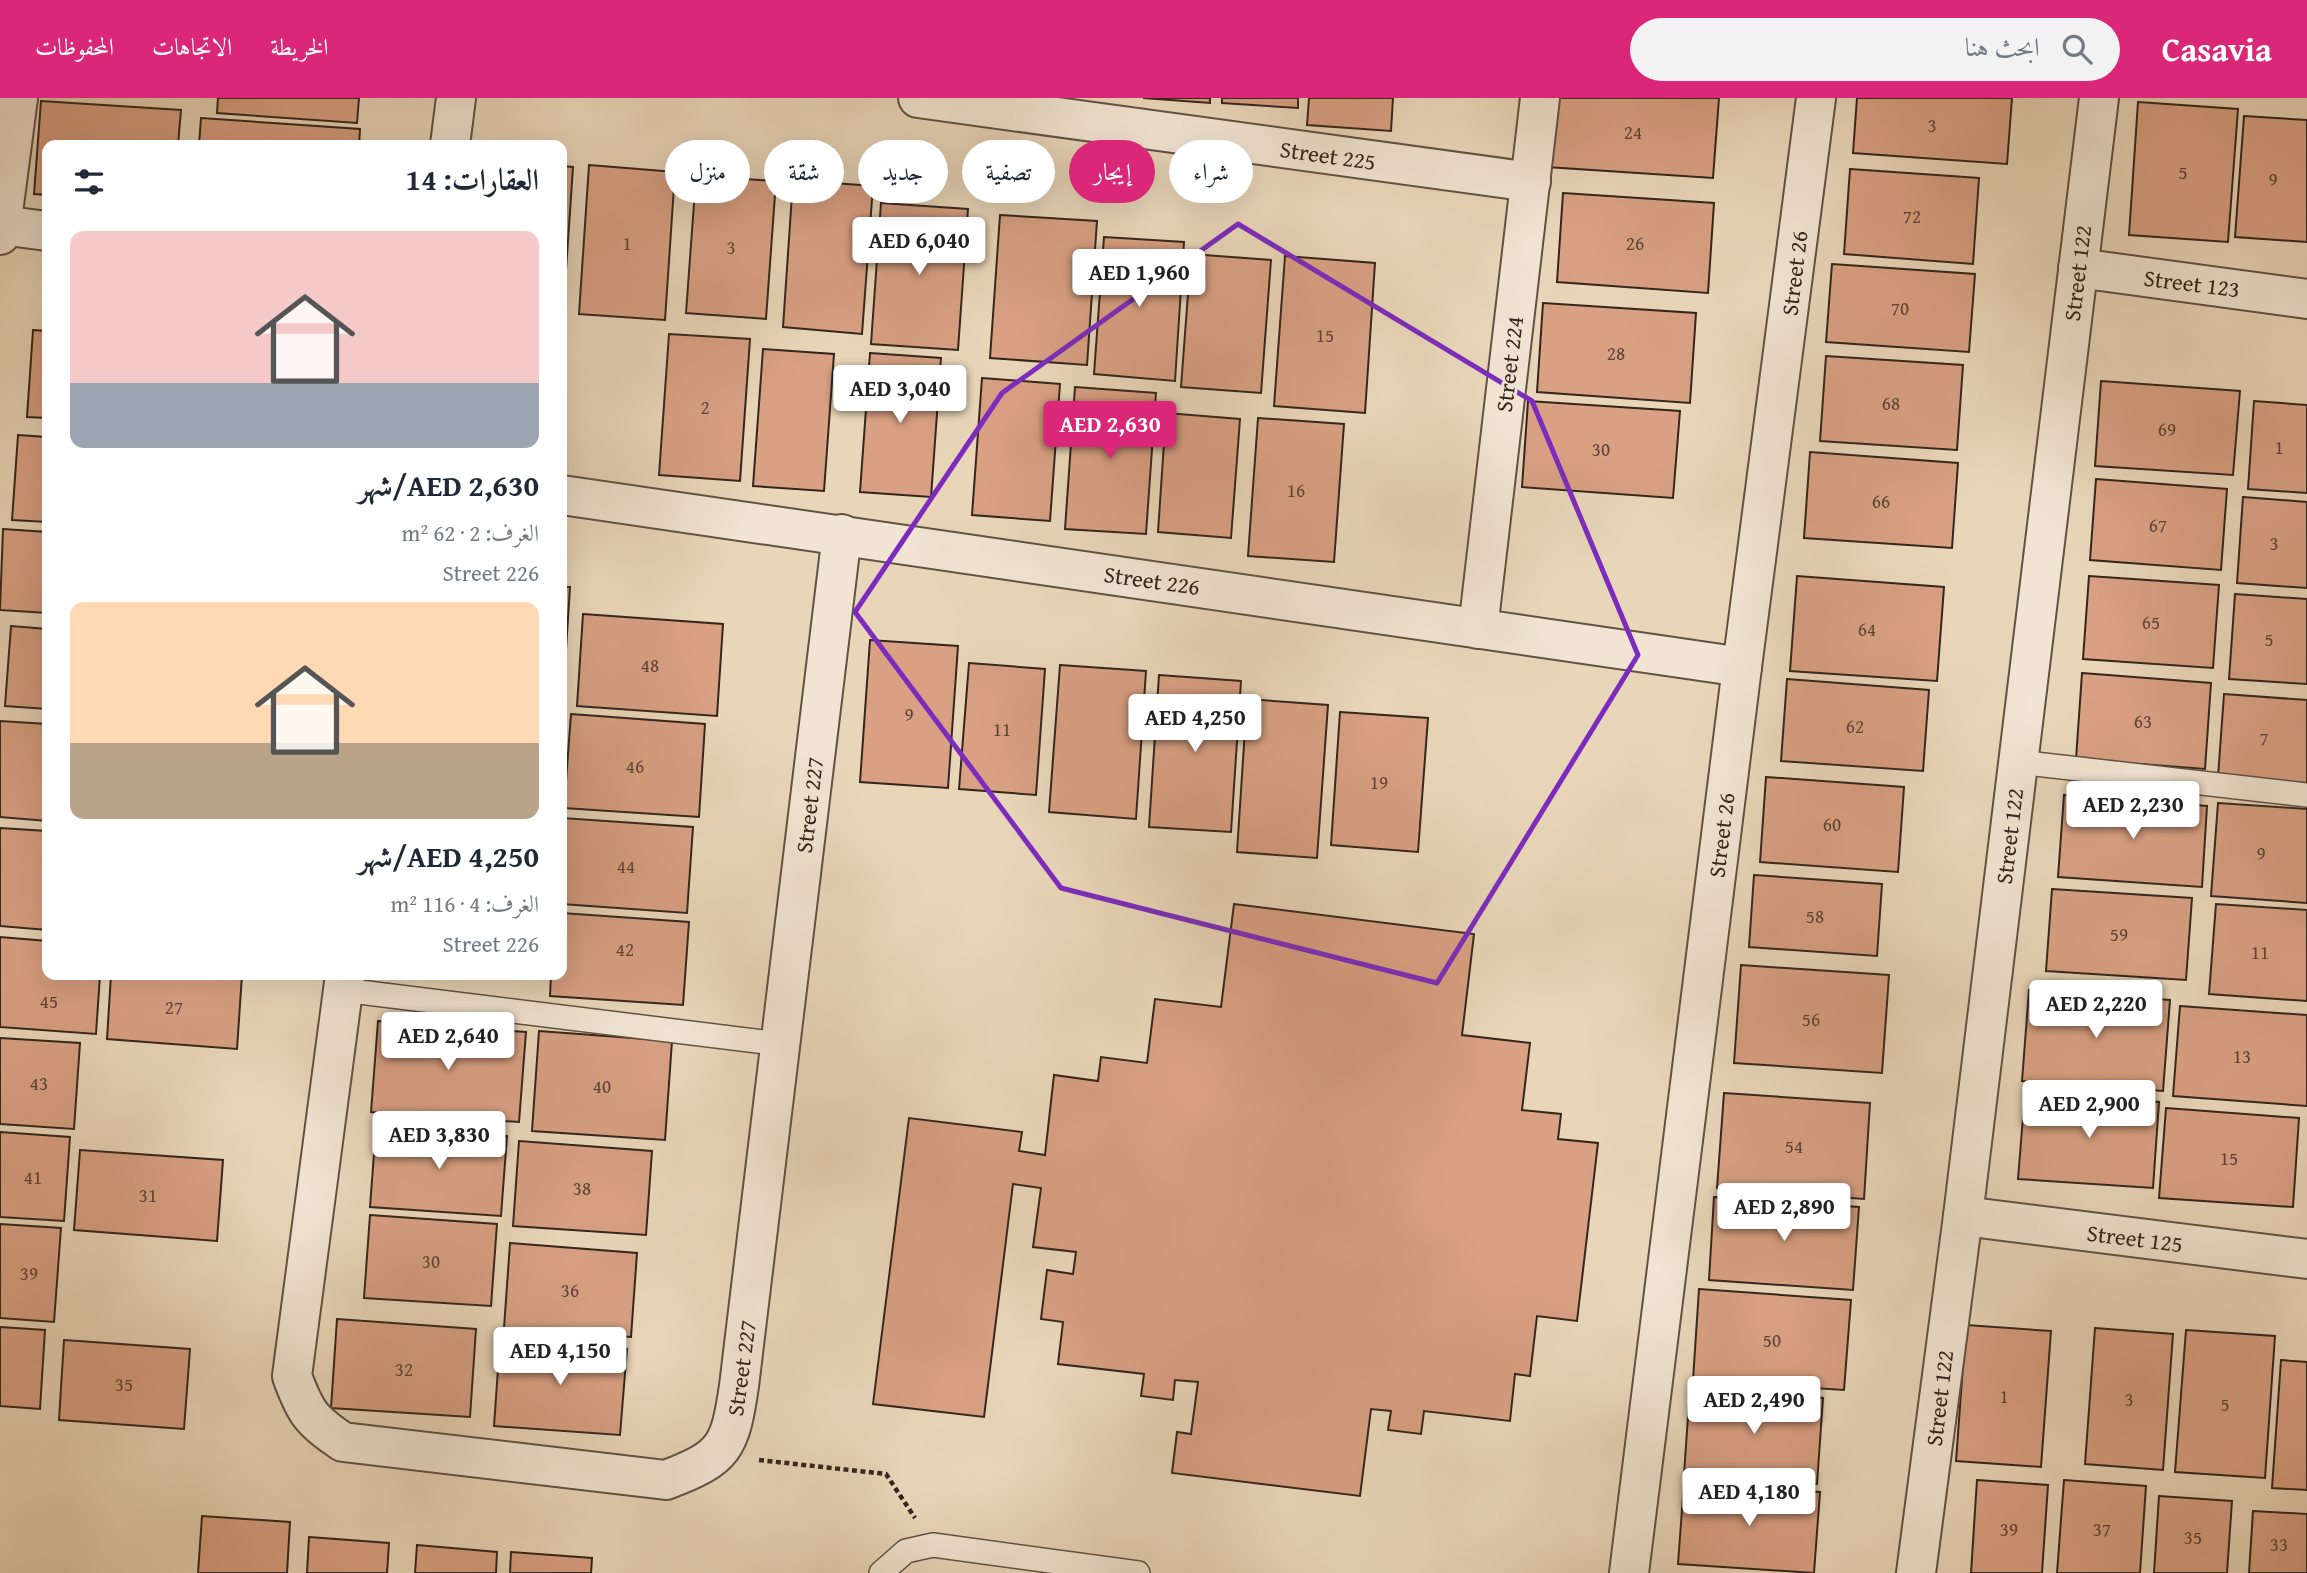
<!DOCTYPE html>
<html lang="ar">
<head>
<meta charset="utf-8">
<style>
	:root { --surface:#fff; --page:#f2f2f3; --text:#1f2937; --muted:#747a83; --accent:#db2777 }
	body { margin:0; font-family:"Gentium Book Plus",Amiri,serif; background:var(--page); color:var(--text); direction:rtl; height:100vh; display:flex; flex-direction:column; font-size:26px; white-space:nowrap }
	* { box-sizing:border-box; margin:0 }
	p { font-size:23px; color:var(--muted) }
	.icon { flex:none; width:38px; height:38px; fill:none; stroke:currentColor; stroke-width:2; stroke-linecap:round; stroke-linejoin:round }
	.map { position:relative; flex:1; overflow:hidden; direction:ltr }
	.drawer { position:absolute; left:42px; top:42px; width:525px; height:840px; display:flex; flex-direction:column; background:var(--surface); border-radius:14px; box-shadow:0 7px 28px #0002; direction:rtl }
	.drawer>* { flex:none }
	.hud { position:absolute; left:588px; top:42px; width:665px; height:63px; direction:rtl; display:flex; gap:14px }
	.price { position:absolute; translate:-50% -60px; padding:0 16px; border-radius:7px; background:#fff; color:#222; font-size:23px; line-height:46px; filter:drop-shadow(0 2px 4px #0008) }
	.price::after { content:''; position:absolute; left:50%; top:42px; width:21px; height:16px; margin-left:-10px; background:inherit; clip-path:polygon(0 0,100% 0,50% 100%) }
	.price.on { background:var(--accent); color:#fff }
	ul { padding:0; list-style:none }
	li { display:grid; align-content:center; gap:14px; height:371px; padding:0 28px }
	li span { display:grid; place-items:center; height:217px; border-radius:14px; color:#555 }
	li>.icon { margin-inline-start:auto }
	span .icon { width:126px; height:126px; fill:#fffc; stroke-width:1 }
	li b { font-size:30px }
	h2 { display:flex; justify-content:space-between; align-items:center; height:84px; padding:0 28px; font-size:30px }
	.pill { padding:0 24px; border-radius:32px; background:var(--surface); box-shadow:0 7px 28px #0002; font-size:24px; line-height:63px }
	.pill.on { background:var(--accent); color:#fff }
	header { display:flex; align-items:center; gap:42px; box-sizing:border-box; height:98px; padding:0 35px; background:var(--accent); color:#fff }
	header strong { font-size:33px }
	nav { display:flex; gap:38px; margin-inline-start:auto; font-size:24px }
	.search { width:490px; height:63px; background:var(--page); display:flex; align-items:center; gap:18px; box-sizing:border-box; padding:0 24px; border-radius:38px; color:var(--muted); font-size:26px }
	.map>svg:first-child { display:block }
	.building { fill:#d9a083; stroke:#34261d; stroke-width:2 }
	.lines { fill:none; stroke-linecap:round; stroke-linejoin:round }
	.lane-casing { stroke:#615244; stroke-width:26 }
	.street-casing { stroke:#615244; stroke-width:42 }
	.path { stroke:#34261d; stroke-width:4.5; stroke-dasharray:5 3.5; stroke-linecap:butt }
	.lane { stroke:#f1e4d2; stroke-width:23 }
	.street { stroke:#f1e4d2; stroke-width:38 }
	.marked { fill:none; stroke:#7b2cbf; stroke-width:5; stroke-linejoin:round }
	.labels { text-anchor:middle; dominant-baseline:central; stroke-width:6; stroke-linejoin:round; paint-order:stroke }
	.number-label { font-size:19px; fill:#5d4436 }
	.street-label { font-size:23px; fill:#34261d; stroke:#f1e4d2 }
</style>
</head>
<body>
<header>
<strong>Casavia</strong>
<div class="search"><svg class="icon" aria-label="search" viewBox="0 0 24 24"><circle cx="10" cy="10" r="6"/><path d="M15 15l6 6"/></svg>ابحث هنا</div>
<nav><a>الخريطة</a><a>الاتجاهات</a><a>المحفوظات</a></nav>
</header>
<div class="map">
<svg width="2307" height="1475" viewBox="0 0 2307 1475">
	<rect width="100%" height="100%" fill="#e9d6b9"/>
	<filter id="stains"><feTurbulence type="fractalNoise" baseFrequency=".00286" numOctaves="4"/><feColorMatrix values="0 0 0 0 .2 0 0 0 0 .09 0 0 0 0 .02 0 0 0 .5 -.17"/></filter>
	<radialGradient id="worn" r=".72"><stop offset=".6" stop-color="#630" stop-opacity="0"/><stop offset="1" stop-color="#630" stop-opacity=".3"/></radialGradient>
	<g class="building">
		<polygon points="218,0 359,0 357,25 217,15"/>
		<polygon points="1143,0 1210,0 1210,5"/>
		<polygon points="1222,0 1298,0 1298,10 1222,5"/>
		<polygon points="1309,0 1393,0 1391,33 1307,27"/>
		<polygon points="1552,0 1719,0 1713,80 1547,69"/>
		<polygon points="1857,0 2012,0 2007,66 1853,55"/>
		<polygon points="41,3 181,12 178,47 47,47 47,97 34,96"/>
		<polygon points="2138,4 2238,11 2228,144 2129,137"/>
		<polygon points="2244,18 2307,22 2307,144 2235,139"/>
		<polygon points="201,20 360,31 359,47 199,47"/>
		<polygon points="589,67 675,74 665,222 579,216"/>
		<polygon points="562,68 573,69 563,217 562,217"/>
		<polygon points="1850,71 1979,80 1973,166 1844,156"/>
		<polygon points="696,78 776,83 766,221 686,215"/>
		<polygon points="793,82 873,88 862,236 783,229"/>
		<polygon points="1563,95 1714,105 1708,195 1557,184"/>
		<polygon points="881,105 968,111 958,252 871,246"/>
		<polygon points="1000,117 1097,123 1087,267 990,260"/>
		<polygon points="1104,139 1184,144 1175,283 1094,276"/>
		<polygon points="1191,156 1271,162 1261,295 1181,289"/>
		<polygon points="1285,158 1375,165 1365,315 1274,308"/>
		<polygon points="1832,166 1975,176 1969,254 1826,244"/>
		<polygon points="1543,205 1696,215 1690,305 1537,294"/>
		<polygon points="33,232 47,233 47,320 27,319"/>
		<polygon points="669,236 750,241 740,383 659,377"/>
		<polygon points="763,251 834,256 824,393 753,388"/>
		<polygon points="870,255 941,260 931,399 860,394"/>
		<polygon points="1826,258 1963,267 1957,352 1820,343"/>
		<polygon points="982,280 1060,286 1050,423 972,417"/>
		<polygon points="2101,283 2240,293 2233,377 2095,368"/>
		<polygon points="1075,289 1156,295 1146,436 1065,431"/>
		<polygon points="1528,303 1680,313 1673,400 1522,389"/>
		<polygon points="2254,303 2307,307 2307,395 2248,391"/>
		<polygon points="1166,315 1240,321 1231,440 1158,434"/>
		<polygon points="1258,320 1344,326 1334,464 1248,458"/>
		<polygon points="18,337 47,339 47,424 12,422"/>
		<polygon points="1810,354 1958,365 1952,450 1804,440"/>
		<polygon points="2096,381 2227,391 2221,472 2090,462"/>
		<polygon points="2243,399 2307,404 2307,490 2237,485"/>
		<polygon points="3,431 47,434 47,515 0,512"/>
		<polygon points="1797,478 1944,489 1937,583 1790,573"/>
		<polygon points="2089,478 2219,487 2213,570 2083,561"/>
		<polygon points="562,489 570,489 563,599 562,599"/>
		<polygon points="2235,496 2307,501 2307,586 2229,581"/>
		<polygon points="583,516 723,526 717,618 577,608"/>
		<polygon points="11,528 47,531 47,611 5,608"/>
		<polygon points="870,542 958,548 948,690 860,684"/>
		<polygon points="969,565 1045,571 1036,697 959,691"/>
		<polygon points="1060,567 1146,573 1136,721 1049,714"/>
		<polygon points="2082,575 2211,585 2205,671 2076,661"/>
		<polygon points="1159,577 1241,583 1231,734 1149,729"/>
		<polygon points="1787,581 1929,592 1923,673 1781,663"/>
		<polygon points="2224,596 2307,602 2307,685 2218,679"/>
		<polygon points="1247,601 1328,607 1317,760 1237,754"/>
		<polygon points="1340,614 1428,620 1418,754 1331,747"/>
		<polygon points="571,616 705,626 699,719 564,710"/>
		<polygon points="0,623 47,626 47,723 0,719"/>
		<polygon points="1766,679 1904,689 1898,774 1760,764"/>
		<polygon points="2064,697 2207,708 2202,789 2058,779"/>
		<polygon points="2218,705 2307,711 2307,805 2211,798"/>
		<polygon points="562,720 693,729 687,815 562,806"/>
		<polygon points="0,730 47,733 47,832 0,828"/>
		<polygon points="1754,777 1882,786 1877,858 1749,849"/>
		<polygon points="2052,791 2192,800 2186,882 2046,873"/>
		<polygon points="1234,806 1474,836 1462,937 1530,945 1522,1012 1561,1016 1558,1041 1598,1045 1577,1223 1537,1218 1530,1278 1515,1276 1510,1323 1424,1313 1421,1336 1388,1332 1391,1313 1371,1311 1360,1398 1172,1375 1177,1334 1191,1336 1198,1284 1175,1282 1173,1302 1141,1298 1144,1276 1058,1266 1063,1224 1041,1221 1047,1172 1073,1176 1076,1154 1033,1149 1041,1090 1013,1086 984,1319 873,1306 909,1020 1022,1034 1019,1053 1045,1057 1054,977 1098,983 1101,959 1147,965 1155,901 1221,909"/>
		<polygon points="2216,806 2307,812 2307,903 2209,896"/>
		<polygon points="562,815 689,824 683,907 550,898 551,877 562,877"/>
		<polygon points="0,839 47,843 47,877 100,877 96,936 0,929"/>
		<polygon points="1741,867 1889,877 1882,975 1734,965"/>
		<polygon points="111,877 242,877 237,951 107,941"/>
		<polygon points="482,877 539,877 539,881"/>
		<polygon points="2029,892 2170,902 2163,993 2022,983"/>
		<polygon points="2180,908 2307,917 2307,1008 2173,998"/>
		<polygon points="378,923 526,934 519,1024 371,1014"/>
		<polygon points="539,933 672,943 665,1042 532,1033"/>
		<polygon points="0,940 80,945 74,1031 0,1026"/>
		<polygon points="2025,994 2159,1004 2153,1090 2018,1081"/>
		<polygon points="1724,995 1870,1005 1864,1101 1717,1090"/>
		<polygon points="2166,1010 2299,1020 2293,1109 2159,1100"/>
		<polygon points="376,1029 507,1038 501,1118 370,1109"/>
		<polygon points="0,1034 70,1039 64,1123 0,1119"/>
		<polygon points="519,1043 652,1053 646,1137 513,1128"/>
		<polygon points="80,1052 223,1062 217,1143 74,1132"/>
		<polygon points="1714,1099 1859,1109 1853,1192 1709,1182"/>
		<polygon points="370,1117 497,1126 491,1208 364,1200"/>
		<polygon points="0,1126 61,1130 54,1224 0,1220"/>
		<polygon points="510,1145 637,1155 631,1239 504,1230"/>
		<polygon points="1699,1191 1851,1202 1844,1292 1693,1282"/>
		<polygon points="337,1221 476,1231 470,1319 331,1310"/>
		<polygon points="1966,1227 2051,1233 2041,1369 1956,1363"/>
		<polygon points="0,1229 45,1232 40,1311 0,1308"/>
		<polygon points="2095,1230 2173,1236 2163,1372 2085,1366"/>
		<polygon points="2186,1232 2275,1238 2265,1380 2175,1374"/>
		<polygon points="64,1242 190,1251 184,1331 59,1322"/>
		<polygon points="500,1242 627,1251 620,1337 494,1328"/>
		<polygon points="2281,1262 2307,1264 2307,1392 2272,1390"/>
		<polygon points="1690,1290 1823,1300 1817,1386 1684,1376"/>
		<polygon points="1977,1382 2048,1387 2042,1475 1971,1475"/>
		<polygon points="2064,1382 2146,1388 2140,1475 2057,1475"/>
		<polygon points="1684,1384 1820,1394 1814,1475 1678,1466"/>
		<polygon points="2159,1398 2232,1403 2227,1475 2154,1475"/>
		<polygon points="2253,1413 2307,1416 2307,1475 2249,1475"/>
		<polygon points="202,1418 290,1424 287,1475 198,1475"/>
		<polygon points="309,1439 389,1445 387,1475 307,1475"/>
		<polygon points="417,1447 497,1454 496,1475 415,1475"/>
		<polygon points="511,1454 592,1460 591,1475 510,1475"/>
	</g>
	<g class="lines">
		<g class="lane-casing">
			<g id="lane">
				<polyline points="2018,664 2307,697"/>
				<polyline points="343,892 780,946"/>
				<polyline points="881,1475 906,1453 933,1447 1138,1475"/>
			</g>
		</g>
		<g class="street-casing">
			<g id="street">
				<polyline points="918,0 1531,84"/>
				<polyline points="450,47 456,0"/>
				<polyline points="1,127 47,133"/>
				<polyline points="0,137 18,0"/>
				<polyline points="2078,170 2307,201"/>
				<polyline points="562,397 1742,569"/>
				<polyline points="1478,531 1540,0"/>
				<path d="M345,877L292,1278C305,1314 311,1323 343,1344L666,1382C725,1360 730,1349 739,1288L842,436"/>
				<polyline points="1963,1118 2307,1161"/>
				<polyline points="1629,1475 1742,569 1816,0"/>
				<polyline points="1916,1475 1963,1118 2099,0"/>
			</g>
		</g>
		<polyline class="path" points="759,1362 886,1376 915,1420"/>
		<use href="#lane" class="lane"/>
		<use href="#street" class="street"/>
	</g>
	<path class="marked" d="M1238,126L1532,303L1638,557L1437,885L1061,790L855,514L1002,295Z"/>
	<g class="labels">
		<g class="number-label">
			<text x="1932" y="27">3</text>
			<text x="1633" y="34">24</text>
			<text x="2183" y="74">5</text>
			<text x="2273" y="81">9</text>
			<text x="1912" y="118">72</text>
			<text x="627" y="145">1</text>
			<text x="1635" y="145">26</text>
			<text x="731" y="149">3</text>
			<text x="1900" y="210">70</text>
			<text x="1325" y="237">15</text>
			<text x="1616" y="255">28</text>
			<text x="1891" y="305">68</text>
			<text x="705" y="309">2</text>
			<text x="2167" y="331">69</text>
			<text x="2279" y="349">1</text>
			<text x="1601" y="351">30</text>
			<text x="1296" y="392">16</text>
			<text x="1881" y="403">66</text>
			<text x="2158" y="427">67</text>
			<text x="2274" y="445">3</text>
			<text x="2151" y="524">65</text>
			<text x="1867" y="531">64</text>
			<text x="2269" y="541">5</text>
			<text x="650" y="567">48</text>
			<text x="909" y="616">9</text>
			<text x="2143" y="623">63</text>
			<text x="1855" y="628">62</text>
			<text x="1002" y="631">11</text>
			<text x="2264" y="640">7</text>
			<text x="635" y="668">46</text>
			<text x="1379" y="684">19</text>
			<text x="1832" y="726">60</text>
			<text x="2261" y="755">9</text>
			<text x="626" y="768">44</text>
			<text x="1815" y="818">58</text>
			<text x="2119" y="836">59</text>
			<text x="625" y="851">42</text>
			<text x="2260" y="854">11</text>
			<text x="49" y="903">45</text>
			<text x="174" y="909">27</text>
			<text x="1811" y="921">56</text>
			<text x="2242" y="958">13</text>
			<text x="39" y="985">43</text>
			<text x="602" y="988">40</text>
			<text x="1794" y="1048">54</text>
			<text x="2229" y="1060">15</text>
			<text x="33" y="1079">41</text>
			<text x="582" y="1090">38</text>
			<text x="148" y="1097">31</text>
			<text x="431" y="1163">30</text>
			<text x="29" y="1175">39</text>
			<text x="570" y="1192">36</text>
			<text x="1772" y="1242">50</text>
			<text x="404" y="1271">32</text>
			<text x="124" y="1286">35</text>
			<text x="2004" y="1298">1</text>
			<text x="2129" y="1301">3</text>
			<text x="2225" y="1306">5</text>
			<text x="2009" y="1431">39</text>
			<text x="2102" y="1431">37</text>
			<text x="2193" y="1439">35</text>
			<text x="2279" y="1446">33</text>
		</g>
		<g class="street-label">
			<text transform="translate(1328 57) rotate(8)">Street 225</text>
			<text transform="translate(1794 175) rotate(-83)">Street 26</text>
			<text transform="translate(2077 175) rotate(-83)">Street 122</text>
			<text transform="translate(2192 185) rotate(7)">Street 123</text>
			<text transform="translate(1509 266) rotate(-83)">Street 224</text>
			<text transform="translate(1152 482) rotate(8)">Street 226</text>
			<text transform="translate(809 707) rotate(-83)">Street 227</text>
			<text transform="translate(1721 737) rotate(-83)">Street 26</text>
			<text transform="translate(2009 738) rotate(-83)">Street 122</text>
			<text transform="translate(2135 1140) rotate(7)">Street 125</text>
			<text transform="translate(741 1270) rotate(-82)">Street 227</text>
			<text transform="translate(1939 1300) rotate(-83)">Street 122</text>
		</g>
	</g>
	<rect width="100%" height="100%" filter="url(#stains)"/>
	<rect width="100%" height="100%" fill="url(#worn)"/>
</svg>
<b class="price" style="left:919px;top:179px">AED 6,040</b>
<b class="price" style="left:1139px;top:211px">AED 1,960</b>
<b class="price" style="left:900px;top:327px">AED 3,040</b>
<b class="price on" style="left:1110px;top:363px">AED 2,630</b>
<b class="price" style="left:1195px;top:656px">AED 4,250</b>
<b class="price" style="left:2133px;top:743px">AED 2,230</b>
<b class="price" style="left:2096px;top:942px">AED 2,220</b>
<b class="price" style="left:448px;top:974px">AED 2,640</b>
<b class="price" style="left:2089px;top:1042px">AED 2,900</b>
<b class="price" style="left:439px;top:1073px">AED 3,830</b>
<b class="price" style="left:1784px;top:1145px">AED 2,890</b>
<b class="price" style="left:560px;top:1289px">AED 4,150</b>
<b class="price" style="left:1754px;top:1338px">AED 2,490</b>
<b class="price" style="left:1749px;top:1430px">AED 4,180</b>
<div class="hud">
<a class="pill">شراء</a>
<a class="pill on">إيجار</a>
<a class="pill">تصفية</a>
<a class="pill">جديد</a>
<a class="pill">شقة</a>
<a class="pill">منزل</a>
</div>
<section class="drawer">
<h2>العقارات: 14<svg class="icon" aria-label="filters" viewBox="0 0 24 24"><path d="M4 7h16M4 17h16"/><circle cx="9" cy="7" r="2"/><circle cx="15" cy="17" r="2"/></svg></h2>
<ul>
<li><span style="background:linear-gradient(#f6c9c9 70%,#9aa5b1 0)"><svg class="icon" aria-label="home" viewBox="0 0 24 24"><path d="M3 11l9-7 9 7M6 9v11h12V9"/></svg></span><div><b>AED 2,630/شهر</b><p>الغرف: 2 · 62 m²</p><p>Street 226</p></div></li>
<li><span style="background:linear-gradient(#ffd9b3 65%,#b9a48a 0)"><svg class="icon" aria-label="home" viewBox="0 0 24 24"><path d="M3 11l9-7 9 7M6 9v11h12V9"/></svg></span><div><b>AED 4,250/شهر</b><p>الغرف: 4 · 116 m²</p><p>Street 226</p></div></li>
</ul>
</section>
</div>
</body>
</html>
